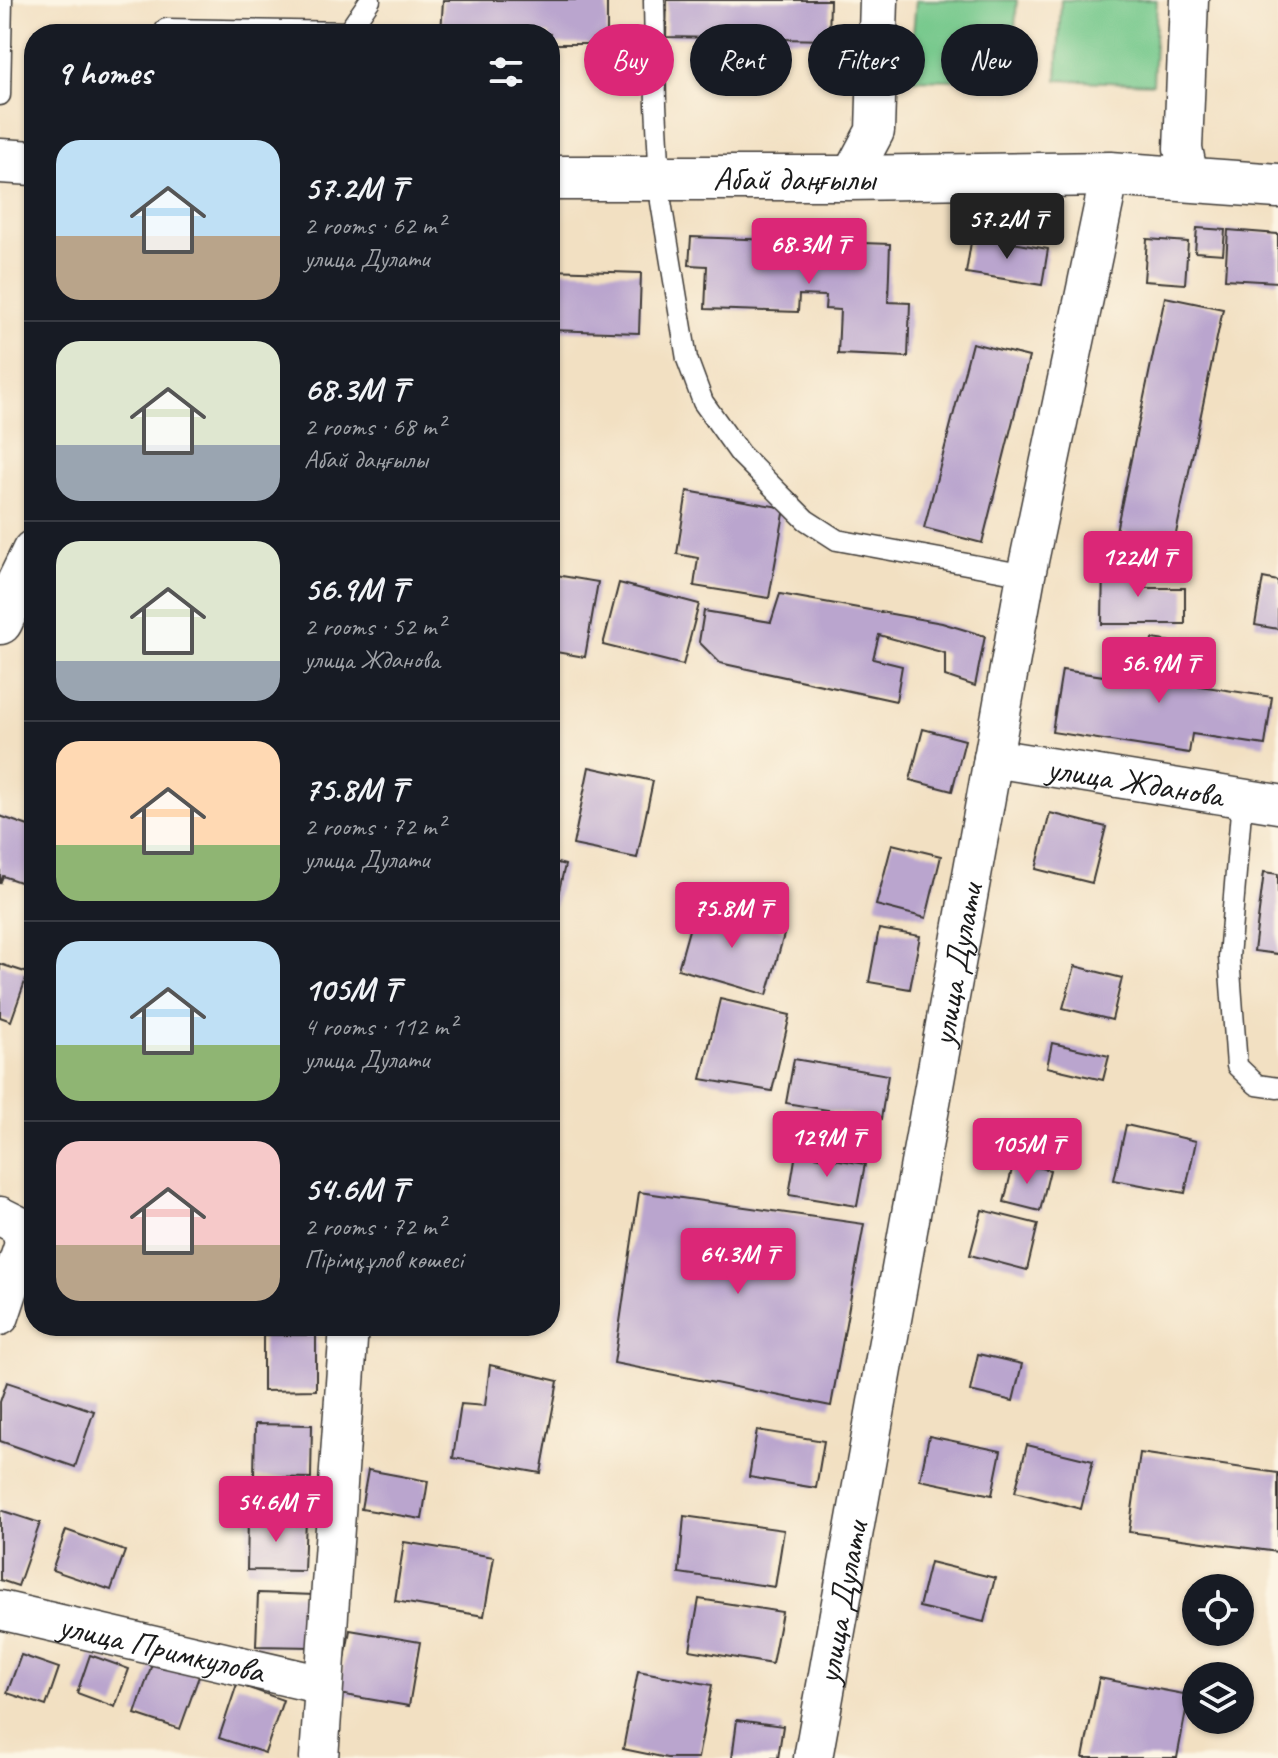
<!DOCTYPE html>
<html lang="en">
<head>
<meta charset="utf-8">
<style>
	:root { --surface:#171b24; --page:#20242c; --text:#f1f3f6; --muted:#9ea1a6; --line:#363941; --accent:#db2777 }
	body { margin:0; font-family:Caveat,sans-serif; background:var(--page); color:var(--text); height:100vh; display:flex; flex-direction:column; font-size:30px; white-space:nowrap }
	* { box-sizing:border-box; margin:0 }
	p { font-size:26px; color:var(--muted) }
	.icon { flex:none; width:44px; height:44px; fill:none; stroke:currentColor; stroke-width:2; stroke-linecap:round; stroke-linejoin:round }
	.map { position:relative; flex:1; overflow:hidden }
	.drawer { position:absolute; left:24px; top:24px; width:536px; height:1312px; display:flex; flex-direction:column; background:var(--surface); border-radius:32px; box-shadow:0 2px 6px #0004 }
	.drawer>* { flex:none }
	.top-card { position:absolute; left:584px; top:24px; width:574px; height:72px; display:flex; gap:16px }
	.controls { position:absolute; left:1182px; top:1574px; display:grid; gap:16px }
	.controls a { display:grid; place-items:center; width:72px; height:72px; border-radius:50%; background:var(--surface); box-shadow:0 2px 6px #0004; font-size:40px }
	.price { position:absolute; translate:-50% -68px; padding:0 18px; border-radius:8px; background:var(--accent); color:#fff; font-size:26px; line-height:52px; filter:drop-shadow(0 2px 4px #0008) }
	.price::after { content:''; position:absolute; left:50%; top:48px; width:24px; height:18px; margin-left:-12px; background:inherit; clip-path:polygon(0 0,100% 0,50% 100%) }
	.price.on { background:#222; color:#fff }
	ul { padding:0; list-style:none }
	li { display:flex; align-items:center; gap:24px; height:200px; padding:0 32px }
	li+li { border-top:2px solid var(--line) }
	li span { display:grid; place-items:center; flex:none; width:224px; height:160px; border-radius:24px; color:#555 }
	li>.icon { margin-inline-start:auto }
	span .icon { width:96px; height:96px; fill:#fffc; stroke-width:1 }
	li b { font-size:34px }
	h2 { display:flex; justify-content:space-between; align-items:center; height:96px; padding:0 32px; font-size:34px }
	.pill { padding:0 28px; border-radius:36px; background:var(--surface); box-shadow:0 2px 6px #0004; font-size:28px; line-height:72px }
	.pill.on { background:var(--accent); color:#fff }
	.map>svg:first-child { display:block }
	.green { fill:#75c88b; stroke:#487254; stroke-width:2 }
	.building { fill:#baa5ce }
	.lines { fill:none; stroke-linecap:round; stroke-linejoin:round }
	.lane-casing { stroke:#3c3935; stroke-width:23 }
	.street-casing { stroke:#3c3935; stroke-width:41 }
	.secondary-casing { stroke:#3c3935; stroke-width:47 }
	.primary-casing { stroke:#3c3935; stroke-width:47 }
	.lane { stroke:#fff; stroke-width:20 }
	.street { stroke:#fff; stroke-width:38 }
	.secondary { stroke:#fff; stroke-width:44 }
	.primary { stroke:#fff; stroke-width:44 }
	.labels { text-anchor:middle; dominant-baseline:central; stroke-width:7; stroke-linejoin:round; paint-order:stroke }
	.street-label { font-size:34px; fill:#1c1c1c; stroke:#fcf5e5 }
</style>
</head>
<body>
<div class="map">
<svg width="1278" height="1758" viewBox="0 0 1278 1758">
	<rect width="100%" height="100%" fill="#fcf5e5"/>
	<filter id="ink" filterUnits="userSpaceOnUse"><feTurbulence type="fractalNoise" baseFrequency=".0125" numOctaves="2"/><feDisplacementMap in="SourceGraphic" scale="16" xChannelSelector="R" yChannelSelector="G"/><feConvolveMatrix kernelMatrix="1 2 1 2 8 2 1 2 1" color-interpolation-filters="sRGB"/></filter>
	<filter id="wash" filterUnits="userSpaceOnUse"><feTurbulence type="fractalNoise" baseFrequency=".006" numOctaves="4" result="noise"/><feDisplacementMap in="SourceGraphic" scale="32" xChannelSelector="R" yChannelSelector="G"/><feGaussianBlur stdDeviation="1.8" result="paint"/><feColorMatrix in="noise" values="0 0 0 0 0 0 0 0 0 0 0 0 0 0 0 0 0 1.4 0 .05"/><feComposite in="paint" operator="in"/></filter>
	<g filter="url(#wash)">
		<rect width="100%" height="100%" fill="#f2e0c2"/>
		<g class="green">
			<polygon points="916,0 1017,0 1011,81 909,79"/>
			<polygon points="1061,0 1157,0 1153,84 1057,80"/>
		</g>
		<g id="blocks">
			<g class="building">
				<polygon points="443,0 607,0 607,44 550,44 550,34 441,34"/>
				<polygon points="667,0 830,0 829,40 666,37"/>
				<polygon points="1197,228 1225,230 1223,254 1195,252"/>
				<polygon points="1228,230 1278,234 1278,282 1225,279"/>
				<polygon points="972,236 1048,249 1042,285 966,273"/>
				<polygon points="691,237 890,244 888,302 910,303 908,357 838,354 840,310 825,309 826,296 799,295 798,312 705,309 707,266 689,265"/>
				<polygon points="1147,239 1188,242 1185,284 1144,281"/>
				<polygon points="550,270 641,273 639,333 550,330"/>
				<polygon points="1165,297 1223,309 1174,543 1116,531"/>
				<polygon points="972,343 1029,357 982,543 924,528"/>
				<polygon points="687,491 785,508 769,598 694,586 698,558 677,554"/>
				<polygon points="1103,563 1139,563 1138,588 1185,588 1185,624 1102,624"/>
				<polygon points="550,574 598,582 585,657 550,651"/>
				<polygon points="1263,578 1278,581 1278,629 1255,625"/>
				<polygon points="619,583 699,604 683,665 603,645"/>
				<polygon points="780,594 942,623 985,636 975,686 945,676 945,653 879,635 873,659 902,666 896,701 720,663 699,642 704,611 771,622"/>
				<polygon points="1152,639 1199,646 1193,685 1272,697 1265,745 1192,734 1189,753 1052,732 1062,670 1145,682"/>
				<polygon points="923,729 965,740 952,791 910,780"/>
				<polygon points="589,767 653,781 637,858 573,845"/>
				<polygon points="1050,813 1106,827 1092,883 1036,869"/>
				<polygon points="0,816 34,828 34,887 3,876 0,884"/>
				<polygon points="892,844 941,856 926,918 876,905"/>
				<polygon points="550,861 565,865 555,907 550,906"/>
				<polygon points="1264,872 1278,874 1278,954 1254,951"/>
				<polygon points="696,905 785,931 767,995 678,969"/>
				<polygon points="879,929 920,936 910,989 869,982"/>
				<polygon points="0,964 28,973 11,1021 0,1017"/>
				<polygon points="1075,966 1122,978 1112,1020 1063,1008"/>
				<polygon points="720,999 790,1015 772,1091 701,1079"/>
				<polygon points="1052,1043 1109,1056 1103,1080 1047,1067"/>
				<polygon points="794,1059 888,1075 881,1119 786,1103"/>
				<polygon points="1126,1125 1196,1141 1185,1193 1114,1180"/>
				<polygon points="796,1153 865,1164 857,1206 789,1195"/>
				<polygon points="1014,1161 1050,1170 1040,1211 1004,1202"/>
				<polygon points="639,1192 864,1224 831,1406 614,1363"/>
				<polygon points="982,1210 1038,1224 1027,1270 970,1255"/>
				<polygon points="263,1335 316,1335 316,1390 263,1391"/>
				<polygon points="978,1354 1022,1364 1013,1401 970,1391"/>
				<polygon points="490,1365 558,1381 541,1473 453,1458 461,1404 485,1406"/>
				<polygon points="7,1382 94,1411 75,1467 0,1441 0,1402"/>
				<polygon points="255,1424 312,1425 311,1478 254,1477"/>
				<polygon points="757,1430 824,1441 816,1488 749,1477"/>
				<polygon points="929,1436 1001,1451 992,1495 920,1480"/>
				<polygon points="1027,1445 1093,1461 1081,1509 1015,1492"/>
				<polygon points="1140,1453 1278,1473 1278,1552 1129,1532"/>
				<polygon points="368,1470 428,1481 422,1519 361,1509"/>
				<polygon points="0,1510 40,1523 18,1586 0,1580"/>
				<polygon points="684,1516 784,1530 775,1587 679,1573"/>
				<polygon points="248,1517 306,1518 304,1571 247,1570"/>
				<polygon points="66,1530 125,1551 111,1590 52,1570"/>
				<polygon points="404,1542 494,1557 484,1616 395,1601"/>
				<polygon points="930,1562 995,1578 984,1622 919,1607"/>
				<polygon points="258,1593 315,1595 314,1647 256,1646"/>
				<polygon points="699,1599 782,1612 772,1664 690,1650"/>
				<polygon points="350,1630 420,1642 409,1706 339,1694"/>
				<polygon points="21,1655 59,1668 46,1706 7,1693"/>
				<polygon points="90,1655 129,1669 115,1707 77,1693"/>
				<polygon points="153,1661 199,1676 180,1729 135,1714"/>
				<polygon points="638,1671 712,1685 698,1758 667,1758 623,1749"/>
				<polygon points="1099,1678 1189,1695 1177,1758 1083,1758"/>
				<polygon points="237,1684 283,1700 265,1753 219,1738"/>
				<polygon points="737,1720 783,1726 778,1758 732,1758"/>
			</g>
		</g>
	</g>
	<g filter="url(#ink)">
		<use href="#blocks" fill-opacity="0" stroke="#3c3935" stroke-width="2"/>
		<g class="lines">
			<g class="lane-casing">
				<g id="lane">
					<polyline points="654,0 656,105 661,202 687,359 703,402 740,454 806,520 837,540 1026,575"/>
					<polyline points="166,29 348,32 370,0"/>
					<polyline points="0,95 2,0"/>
					<polyline points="1242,799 1229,957 1237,1066 1257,1085 1278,1088"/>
				</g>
			</g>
			<g class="street-casing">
				<g id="street">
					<polyline points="1189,0 1183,148 1189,178"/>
					<polyline points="850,178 875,131 879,0"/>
					<path id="s1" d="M993,758L1278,804"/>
					<polyline points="0,1216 20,1226 24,1244 0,1316"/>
					<path id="s2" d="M0,1610L323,1685"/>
					<polyline points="319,1758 349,1326"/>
					<path id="s3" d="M813,1758L1026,575L1110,174"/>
				</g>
			</g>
			<g class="secondary-casing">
				<polyline id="secondary" points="0,622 34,552"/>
			</g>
			<g class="primary-casing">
				<g id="primary">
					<polyline points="0,161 34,163"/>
					<path id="s4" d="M550,178H850L1110,174L1278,186"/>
				</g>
			</g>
			<use href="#lane" class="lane"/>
			<use href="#street" class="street"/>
			<use href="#secondary" class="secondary"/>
			<use href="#primary" class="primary"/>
		</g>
	</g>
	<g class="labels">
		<g class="street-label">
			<text stroke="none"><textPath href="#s4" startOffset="244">Абай даңғылы</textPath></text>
			<text stroke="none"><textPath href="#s1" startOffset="144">улица Жданова</textPath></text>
			<text stroke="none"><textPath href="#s3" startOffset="806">улица Дулати</textPath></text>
			<text stroke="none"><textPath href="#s3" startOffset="158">улица Дулати</textPath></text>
			<text stroke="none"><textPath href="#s2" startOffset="166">улица Примкулова</textPath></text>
		</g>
	</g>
</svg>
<div class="controls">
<a><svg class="icon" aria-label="locate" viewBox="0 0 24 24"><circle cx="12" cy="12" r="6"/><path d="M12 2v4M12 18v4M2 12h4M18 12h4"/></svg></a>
<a><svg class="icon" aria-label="layers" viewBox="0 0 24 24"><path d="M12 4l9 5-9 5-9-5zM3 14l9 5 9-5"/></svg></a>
</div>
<b class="price on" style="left:1007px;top:261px">57.2M ₸</b>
<b class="price" style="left:809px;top:286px">68.3M ₸</b>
<b class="price" style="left:1138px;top:599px">122M ₸</b>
<b class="price" style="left:1159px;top:705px">56.9M ₸</b>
<b class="price" style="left:732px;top:950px">75.8M ₸</b>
<b class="price" style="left:827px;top:1179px">129M ₸</b>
<b class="price" style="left:1027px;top:1186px">105M ₸</b>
<b class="price" style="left:738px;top:1296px">64.3M ₸</b>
<b class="price" style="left:276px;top:1544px">54.6M ₸</b>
<div class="top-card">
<a class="pill on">Buy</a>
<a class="pill">Rent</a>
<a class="pill">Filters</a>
<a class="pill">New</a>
</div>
<section class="drawer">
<h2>9 homes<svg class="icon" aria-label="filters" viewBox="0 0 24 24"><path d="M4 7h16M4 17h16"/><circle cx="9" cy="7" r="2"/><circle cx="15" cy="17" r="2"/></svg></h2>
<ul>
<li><span style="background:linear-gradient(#bfe0f5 60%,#b9a48a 0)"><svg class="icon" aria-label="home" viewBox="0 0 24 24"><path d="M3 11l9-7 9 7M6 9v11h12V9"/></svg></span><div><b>57.2M ₸</b><p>2 rooms · 62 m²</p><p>улица Дулати</p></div></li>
<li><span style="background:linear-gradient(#dfe7d0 65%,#9aa5b1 0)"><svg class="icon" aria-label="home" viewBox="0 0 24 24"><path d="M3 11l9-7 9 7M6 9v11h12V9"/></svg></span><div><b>68.3M ₸</b><p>2 rooms · 68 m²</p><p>Абай даңғылы</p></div></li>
<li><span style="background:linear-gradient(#dfe7d0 75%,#9aa5b1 0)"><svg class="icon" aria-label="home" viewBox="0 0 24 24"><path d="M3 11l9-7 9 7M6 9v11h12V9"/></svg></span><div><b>56.9M ₸</b><p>2 rooms · 52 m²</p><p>улица Жданова</p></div></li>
<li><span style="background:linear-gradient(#ffd9b3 65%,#8fb573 0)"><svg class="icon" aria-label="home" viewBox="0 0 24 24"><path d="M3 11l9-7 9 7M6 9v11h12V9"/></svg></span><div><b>75.8M ₸</b><p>2 rooms · 72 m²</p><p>улица Дулати</p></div></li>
<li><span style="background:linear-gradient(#bfe0f5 65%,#8fb573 0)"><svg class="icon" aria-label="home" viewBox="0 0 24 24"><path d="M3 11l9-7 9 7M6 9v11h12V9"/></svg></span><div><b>105M ₸</b><p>4 rooms · 112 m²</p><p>улица Дулати</p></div></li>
<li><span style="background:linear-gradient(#f6c9c9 65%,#b9a48a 0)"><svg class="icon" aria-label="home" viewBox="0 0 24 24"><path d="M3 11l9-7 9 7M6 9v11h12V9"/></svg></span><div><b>54.6M ₸</b><p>2 rooms · 72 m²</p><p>Пірімқұлов көшесі</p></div></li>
</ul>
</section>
</div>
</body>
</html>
